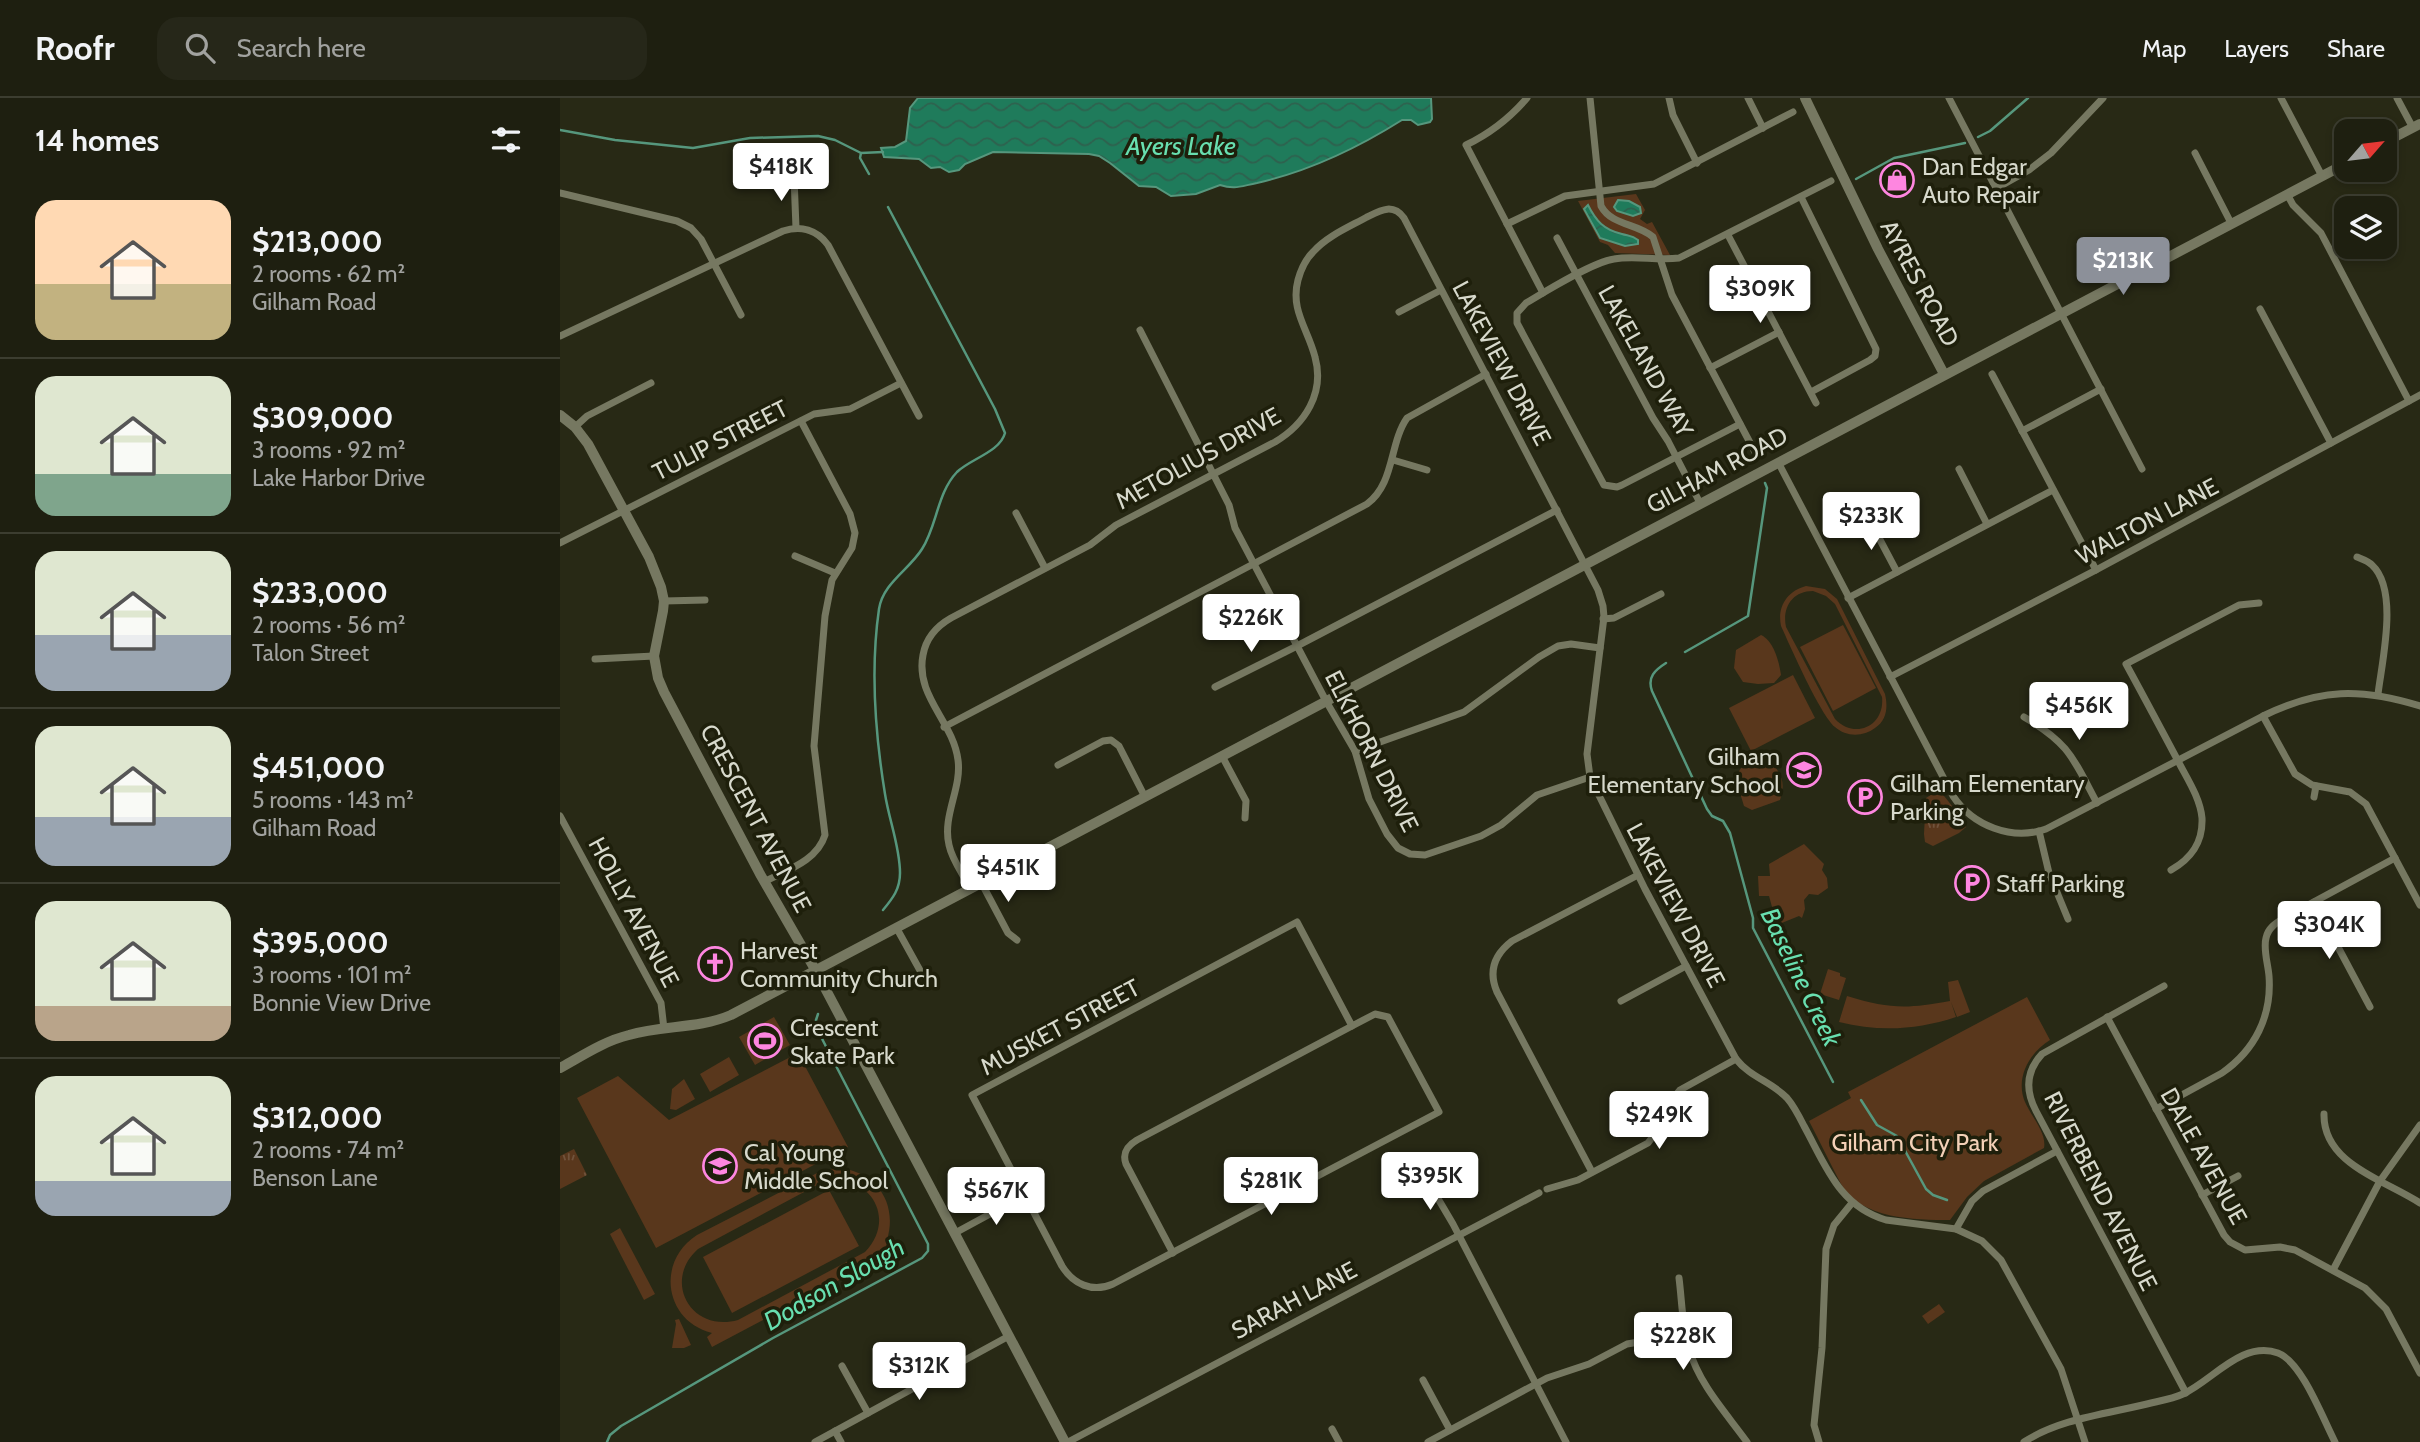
<!DOCTYPE html>
<html lang="en">
<head>
<meta charset="utf-8">
<style>
	:root { --surface:#1e1f10; --page:#262719; --text:#f1f3f6; --muted:#a1a29f; --line:#3c3d30; --accent:#8c9099 }
	body { margin:0; font-family:Cabin,sans-serif; background:var(--page); color:var(--text); height:100vh; display:flex; flex-direction:column; font-size:26px; white-space:nowrap }
	* { box-sizing:border-box; margin:0 }
	p { font-size:23px; color:var(--muted) }
	.icon { flex:none; width:38px; height:38px; fill:none; stroke:currentColor; stroke-width:2; stroke-linecap:round; stroke-linejoin:round }
	.map { position:relative; flex:1; overflow:hidden }
	.details { display:flex; flex-direction:column; background:var(--surface); width:560px }
	.details>* { flex:none }
	.needle { width:46px; rotate:62deg }
	.buttons { position:absolute; left:1774px; top:21px; display:grid; gap:14px }
	.buttons a { display:grid; place-items:center; width:63px; height:63px; border-radius:14px; background:var(--surface); box-shadow:0 4px 10px #0003,0 0 0 2px var(--line); font-size:35px }
	.price { position:absolute; translate:-50% -60px; padding:0 16px; border-radius:7px; background:#fff; color:#222; font-size:23px; line-height:46px; filter:drop-shadow(0 2px 4px #0008) }
	.price::after { content:''; position:absolute; left:50%; top:42px; width:21px; height:16px; margin-left:-10px; background:inherit; clip-path:polygon(0 0,100% 0,50% 100%) }
	.price.on { background:var(--accent); color:#fff }
	ul { padding:0; list-style:none }
	li { display:flex; align-items:center; gap:21px; height:175px; padding:0 35px }
	li+li { border-top:2px solid var(--line) }
	li span { display:grid; place-items:center; flex:none; width:196px; height:140px; border-radius:21px; color:#555 }
	li>.icon { margin-inline-start:auto }
	span .icon { width:84px; height:84px; fill:#fffc; stroke-width:1 }
	li b { font-size:30px }
	h2 { display:flex; justify-content:space-between; align-items:center; height:84px; padding:0 35px; font-size:30px }
	header { display:flex; align-items:center; gap:42px; box-sizing:border-box; height:98px; padding:0 35px; background:var(--surface); border-bottom:2px solid var(--line) }
	header strong { font-size:33px }
	nav { display:flex; gap:38px; margin-inline-start:auto; font-size:24px }
	.search { width:490px; height:63px; background:var(--page); display:flex; align-items:center; gap:18px; box-sizing:border-box; padding:0 24px; border-radius:21px; color:var(--muted); font-size:26px }
	main { display:flex; flex:1; min-height:0 }
	.map>svg:first-child { display:block }
	.grass { fill:url(#grass-tufts) }
	.park { fill:#59371c; fill-rule:evenodd }
	.water { fill:url(#water-waves); stroke:#56977d; stroke-width:2 }
	.lines { fill:none; stroke-linecap:round; stroke-linejoin:round }
	.stream { stroke:#56977d; stroke-width:2.5 }
	.street { stroke:#767861; stroke-width:7 }
	.secondary { stroke:#767861; stroke-width:10 }
	.labels { text-anchor:middle; dominant-baseline:central; stroke-width:7; stroke-linejoin:round; paint-order:stroke }
	.poi-label { font-size:24px; fill:#d7d9cc; stroke:#1e1f0b; text-anchor:start }
	.street-label { font-size:24px; fill:#d7d9cc; stroke:#1e1f0b }
	.park-label { font-size:24px; fill:#f3d0b7; stroke:#1e1f0b }
	.water-label { font-size:26px; font-style:italic; fill:#68dfb0; stroke:#1e1f0b }
</style>
</head>
<body>
<header>
<strong>Roofr</strong>
<div class="search"><svg class="icon" aria-label="search" viewBox="0 0 24 24"><circle cx="10" cy="10" r="6"/><path d="M15 15l6 6"/></svg>Search here</div>
<nav><a>Map</a><a>Layers</a><a>Share</a></nav>
</header>
<main>
<section class="details">
<h2>14 homes<svg class="icon" aria-label="filters" viewBox="0 0 24 24"><path d="M4 7h16M4 17h16"/><circle cx="9" cy="7" r="2"/><circle cx="15" cy="17" r="2"/></svg></h2>
<ul>
<li><span style="background:linear-gradient(#ffd9b3 60%,#c2b280 0)"><svg class="icon" aria-label="home" viewBox="0 0 24 24"><path d="M3 11l9-7 9 7M6 9v11h12V9"/></svg></span><div><b>$213,000</b><p>2 rooms · 62 m²</p><p>Gilham Road</p></div></li>
<li><span style="background:linear-gradient(#dfe7d0 70%,#7fa58c 0)"><svg class="icon" aria-label="home" viewBox="0 0 24 24"><path d="M3 11l9-7 9 7M6 9v11h12V9"/></svg></span><div><b>$309,000</b><p>3 rooms · 92 m²</p><p>Lake Harbor Drive</p></div></li>
<li><span style="background:linear-gradient(#dfe7d0 60%,#9aa5b1 0)"><svg class="icon" aria-label="home" viewBox="0 0 24 24"><path d="M3 11l9-7 9 7M6 9v11h12V9"/></svg></span><div><b>$233,000</b><p>2 rooms · 56 m²</p><p>Talon Street</p></div></li>
<li><span style="background:linear-gradient(#dfe7d0 65%,#9aa5b1 0)"><svg class="icon" aria-label="home" viewBox="0 0 24 24"><path d="M3 11l9-7 9 7M6 9v11h12V9"/></svg></span><div><b>$451,000</b><p>5 rooms · 143 m²</p><p>Gilham Road</p></div></li>
<li><span style="background:linear-gradient(#dfe7d0 75%,#b9a48a 0)"><svg class="icon" aria-label="home" viewBox="0 0 24 24"><path d="M3 11l9-7 9 7M6 9v11h12V9"/></svg></span><div><b>$395,000</b><p>3 rooms · 101 m²</p><p>Bonnie View Drive</p></div></li>
<li><span style="background:linear-gradient(#dfe7d0 75%,#9aa5b1 0)"><svg class="icon" aria-label="home" viewBox="0 0 24 24"><path d="M3 11l9-7 9 7M6 9v11h12V9"/></svg></span><div><b>$312,000</b><p>2 rooms · 74 m²</p><p>Benson Lane</p></div></li>
</ul>
</section>
<div class="map">
<svg width="1860" height="1344" viewBox="0 0 1860 1344">
	<defs>
		<pattern id="grass-tufts" width="24" height="20" patternUnits="userSpaceOnUse" patternTransform="scale(1.75)"><rect width="24" height="20" fill="#59371c"/><path d="M3 7l-1-3M5 7V3M7 7l1-3M15 17l-1-3M17 17v-4M19 17l1-3" fill="none" stroke="#70533c"/></pattern>
		<pattern id="water-waves" width="16" height="10" patternUnits="userSpaceOnUse" patternTransform="scale(1.75)"><rect width="16" height="10" fill="#1f7b5b"/><path d="M0 5q4-4 8 0t8 0" fill="none" stroke="#2e614e"/></pattern>
	</defs>
	<rect width="100%" height="100%" fill="#282915"/>
	<g class="grass">
		<polygon points="1374,695 1380,695 1384,698 1405,724 1406,729 1399,735 1373,748 1365,744 1364,736 1366,700"/>
		<polygon points="14,1051 27,1077 0,1091 0,1058"/>
	</g>
	<g class="park">
		<polygon points="1076,96 1085,112 1080,121 1087,126 1092,124 1110,157 1055,155 1048,147 1040,144 1018,103"/>
		<path d="M1246,488L1265,491L1277,501L1325,596C1328,609 1327,622 1315,630C1303,639 1286,639 1275,629C1260,616 1231,550 1221,528C1217,509 1227,493 1246,488ZM1253,493L1266,498L1275,506L1322,599C1325,628 1295,642 1275,621L1226,529C1222,510 1232,493 1253,493Z"/>
		<polygon points="1283,527 1316,590 1273,613 1240,549"/>
		<path d="M1201,537C1214,543 1219,564 1221,577L1214,585L1198,586L1183,584L1174,570L1176,552Z"/>
		<polygon points="1233,577 1255,620 1191,653 1169,610"/>
		<path d="M1190,663L1212,665C1223,678 1225,686 1220,702L1192,712L1184,708C1179,690 1170,673 1190,663Z"/>
		<polygon points="1244,746 1264,766 1262,772 1267,780 1268,790 1258,797 1249,796 1244,802 1245,811 1242,820 1239,818 1217,827 1209,798 1199,798 1198,778 1210,778 1209,766"/>
		<polygon points="1268,871 1280,875 1280,878 1286,880 1279,902 1260,896"/>
		<path d="M1398,882L1410,914L1397,919L1391,904L1396,919C1357,932 1319,934 1279,924L1287,898C1329,911 1347,911 1390,903L1388,884Z"/>
		<path d="M1467,899L1490,942C1469,955 1455,980 1465,1004C1471,1018 1487,1035 1484,1050L1424,1083L1407,1099L1390,1122C1355,1122 1300,1121 1281,1086C1270,1065 1260,1044 1249,1023L1291,1000L1288,994Z"/>
		<polygon points="214,919 230,947 195,967 179,939"/>
		<polygon points="238,955 288,1049 96,1150 17,1000 58,978 109,1022"/>
		<polygon points="169,959 179,977 150,994 140,976"/>
		<polygon points="124,981 135,1001 116,1012 110,1011 112,991"/>
		<path d="M278,1070C317,1073 338,1106 327,1142L332,1140L338,1151L152,1249L147,1239L152,1235C104,1223 96,1163 137,1137L257,1075ZM278,1081C317,1086 333,1125 305,1154L178,1222C131,1235 102,1183 138,1151L259,1086Z"/>
		<polygon points="269,1092 299,1148 172,1215 143,1159"/>
		<polygon points="60,1130 95,1196 84,1202 50,1136"/>
		<polygon points="1379,1206 1385,1214 1368,1226 1362,1218"/>
		<polygon points="119,1221 131,1247 124,1250 112,1250 116,1226 115,1222"/>
	</g>
	<g class="water">
		<path d="M358,0H871L872,21L870,24L858,27L851,22H842C796,51 750,73 697,85C681,88 675,92 660,87L636,96L611,98L596,89L579,88L550,65L539,58L529,56L433,54L405,66L399,72L389,74L380,69L371,70L359,61L324,59L321,50L335,49L346,43L350,10Z"/>
		<polygon points="1058,102 1069,103 1080,109 1081,115 1073,118 1057,113 1054,109"/>
		<path d="M1028,107C1036,123 1044,132 1062,136C1068,138 1072,137 1078,142V146L1065,148L1040,140L1024,111Z"/>
	</g>
	<g class="lines">
		<g class="stream">
			<polyline points="0,32 55,42 133,50 190,40 258,38 275,42 301,55"/>
			<polyline points="1418,39 1430,33 1468,0"/>
			<polyline points="309,76 300,60 301,55 323,54"/>
			<polyline points="1296,81 1334,60 1405,45"/>
			<polyline points="1125,554 1188,518 1207,390 1205,385"/>
			<path d="M1106,565C1095,572 1087,579 1092,593L1147,711L1152,718L1163,723L1170,735L1193,820V830L1273,984"/>
			<path d="M323,812C333,800 340,791 340,775C340,749 329,722 325,696C315,635 310,573 319,511C323,485 349,472 362,451C377,428 377,395 397,374C410,361 440,354 445,335L435,311L328,109"/>
			<polyline points="1301,1002 1317,1027 1337,1038 1366,1091 1373,1097 1387,1102"/>
			<polyline points="47,1344 50,1337 61,1328 213,1240 362,1160 368,1153 368,1146 258,933 256,922 258,916"/>
		</g>
		<g class="street">
			<path d="M967,0C949,21 931,35 906,47L983,195"/>
			<path d="M1030,0L1041,108C1052,128 1077,125 1093,139L1112,197L1196,356"/>
			<polyline points="1109,0 1113,17 1137,65"/>
			<polyline points="1188,0 1203,30"/>
			<polyline points="1389,0 1582,371"/>
			<polyline points="1721,0 1762,78"/>
			<polyline points="1837,0 1853,30"/>
			<polyline points="1635,55 1671,125"/>
			<polyline points="234,79 236,130"/>
			<polyline points="1437,90 1469,72 1491,55 1543,0"/>
			<polyline points="0,95 117,123 131,130 141,141 181,217"/>
			<polyline points="1727,96 1733,107 1761,135 1849,303"/>
			<polyline points="1241,99 1316,251 1315,258 1310,262 1251,294"/>
			<polyline points="947,126 1005,98 1094,86 1233,14"/>
			<polyline points="1168,137 1256,305"/>
			<polyline points="997,140 1093,320 1108,343 1140,405"/>
			<polyline points="1700,211 1771,345"/>
			<polyline points="839,214 881,192"/>
			<polyline points="580,232 669,407 675,430 766,603 795,653 809,701 827,736 838,750 850,756 865,757 921,738 941,727 977,697 1030,679"/>
			<path d="M0,238L223,133C241,127 257,132 268,147L359,318"/>
			<polyline points="1150,270 1219,234"/>
			<polyline points="1432,276 1536,472"/>
			<path d="M1180,326L1062,387L1057,389L1044,387L957,225V215L966,205C986,193 1033,164 1054,161C1075,157 1097,163 1119,160L1271,83"/>
			<polyline points="15,329 27,318 91,285"/>
			<polyline points="1462,333 1541,291"/>
			<polyline points="833,362 867,372"/>
			<path d="M1218,364L1393,698C1413,728 1452,743 1486,731L1703,618C1760,590 1801,590 1860,608"/>
			<polyline points="1399,371 1427,426"/>
			<polyline points="456,415 485,470"/>
			<polyline points="1309,421 1337,474"/>
			<polyline points="0,445 254,316 290,311 341,285"/>
			<polyline points="235,458 275,475"/>
			<path d="M1797,459C1802,461 1808,463 1812,467C1839,492 1822,563 1818,596"/>
			<polyline points="1288,500 1493,392"/>
			<polyline points="104,503 145,502"/>
			<polyline points="1043,521 1054,520 1101,496"/>
			<polyline points="35,561 94,558"/>
			<polyline points="1330,579 1536,472 1860,297"/>
			<polyline points="655,589 737,548 997,412"/>
			<polyline points="1703,618 1735,676 1752,687 1790,694 1806,706 1860,807"/>
			<path d="M1464,619C1509,645 1513,660 1537,705"/>
			<path d="M384,629L807,406C835,385 829,346 847,320L926,276"/>
			<polyline points="795,653 904,614 979,559 998,548 1011,546 1040,550"/>
			<polyline points="662,658 686,703 685,720"/>
			<polyline points="498,667 543,643 551,642 559,648 585,699"/>
			<polyline points="1754,699 1756,688"/>
			<polyline points="0,718 101,905 104,931"/>
			<polyline points="1479,733 1489,775 1508,821"/>
			<path d="M1611,772C1632,760 1643,744 1642,720C1640,699 1626,679 1617,661C1600,629 1583,597 1566,566L1679,507L1699,505"/>
			<path d="M204,784C227,772 257,763 265,737L254,648L265,518L272,482L292,450L295,435L290,416L241,323"/>
			<polyline points="421,784 448,835 457,842"/>
			<path d="M410,790C403,776 392,762 389,747C382,718 402,690 398,662C393,623 355,598 363,557C366,540 377,528 391,520L530,447L556,427L715,344C745,326 765,295 755,259C748,231 730,212 738,182C741,171 745,162 753,154C767,138 789,129 807,119C821,112 833,105 844,120L1038,492L1043,508L1044,519L1027,656L1030,679L1085,791L1176,961C1190,979 1212,984 1227,1000C1234,1008 1239,1018 1244,1028C1266,1068 1279,1108 1326,1122L1396,1131L1422,1143L1441,1162L1501,1271L1525,1344"/>
			<polyline points="1754,804 1810,909"/>
			<path d="M737,824L792,928L815,916L828,919L879,1014L553,1186C532,1195 513,1186 502,1168L412,997Z"/>
			<polyline points="336,829 362,876 374,886"/>
			<path d="M1604,888L1482,956C1466,973 1465,992 1476,1013L1626,1295"/>
			<polyline points="1061,903 1126,868"/>
			<polyline points="1547,919 1664,1137 1670,1144 1685,1152 1720,1149 1735,1152 1805,1190 1826,1211 1860,1275"/>
			<path d="M1596,1011L1662,975C1695,952 1712,918 1709,878C1708,866 1703,851 1706,840C1708,830 1716,825 1724,820L1835,760"/>
			<path d="M1764,1016C1763,1066 1825,1082 1860,1105"/>
			<path d="M1032,1074L937,894C928,873 935,856 952,843L1078,777"/>
			<polyline points="870,1087 893,1126 1006,1344"/>
			<polyline points="987,1091 1018,1082 1088,1045 1097,1033 1111,1003 1120,992 1176,961"/>
			<polyline points="1642,1097 1678,1078"/>
			<polyline points="1396,1131 1412,1103 1423,1093 1497,1053"/>
			<polyline points="395,1135 465,1097"/>
			<path d="M613,1155L566,1066C562,1055 567,1048 577,1042L792,928"/>
			<polyline points="1773,1172 1820,1083 1860,1027"/>
			<path d="M1119,1180C1122,1203 1122,1228 1129,1251C1139,1286 1166,1315 1187,1344"/>
			<polyline points="282,1268 308,1315"/>
			<polyline points="863,1282 890,1332"/>
			<polyline points="772,1331 779,1344"/>
			<polyline points="275,1333 281,1344"/>
			<polyline points="255,1344 449,1238"/>
			<polyline points="508,1344 979,1095"/>
			<polyline points="868,1344 987,1280 1029,1266 1067,1246 1126,1236"/>
			<polyline points="1259,1344 1254,1327 1262,1250 1266,1151 1274,1127 1292,1105"/>
			<path d="M1464,1344C1499,1321 1546,1316 1587,1306C1599,1303 1612,1301 1623,1296C1652,1283 1682,1242 1718,1255C1742,1264 1763,1321 1775,1344"/>
		</g>
		<g class="secondary">
			<polyline points="1245,0 1318,151 1384,276"/>
			<polyline points="1825,44 1860,26"/>
			<polyline points="0,317 15,329 28,346 89,459 101,489 104,503 103,513 94,558 98,580 104,594 200,776 256,873 505,1344"/>
			<path d="M0,970C22,958 44,943 69,937C103,927 138,931 171,917L1787,65"/>
		</g>
	</g>
	<defs>
		<g id="shop-ring" transform="scale(1.75)"><circle r="9.5" fill="#1e1f0b" stroke="#fe86e0" stroke-width="1.5"/><path d="M-5-2.5h2.3a2.7 3.5 0 0 1 5.4 0H5L5.5 6h-11ZM-1.5-2.5h3a1.5 2.3 0 0 0-3 0Z" fill="#fe86e0"/></g>
		<g id="school-ring" transform="scale(1.75)"><circle r="9.5" fill="#1e1f0b" stroke="#fe86e0" stroke-width="1.5"/><path d="M0-5L7-2L0 1L-7-2ZM-4 1L0 2.5L4 1V4Q0 6-4 4Z" fill="#fe86e0"/></g>
		<g id="parking-ring" transform="scale(1.75)"><circle r="9.5" fill="#1e1f0b" stroke="#fe86e0" stroke-width="1.5"/><path d="M-3.5-5.5H1a3.5 3.5 0 0 1 0 7H-1V5.5H-3.5ZM-1-3.4V-.6H.8a1.4 1.4 0 0 0 0-2.8Z" fill="#fe86e0"/></g>
		<g id="church-ring" transform="scale(1.75)"><circle r="9.5" fill="#1e1f0b" stroke="#fe86e0" stroke-width="1.5"/><path d="M-1.2-6h2.4v3.5h3.3v2.4h-3.3V6h-2.4V-.1h-3.3v-2.4h3.3Z" fill="#fe86e0"/></g>
		<g id="stadium-ring" transform="scale(1.75)"><circle r="9.5" fill="#1e1f0b" stroke="#fe86e0" stroke-width="1.5"/><path d="M0-5a6.5 5 0 1 0 0 10a6.5 5 0 1 0 0-10ZM-3.5-1.8h7v3.6h-7Z" fill="#fe86e0"/></g>
	</defs>
	<g fill-rule="evenodd">
		<use href="#shop-ring" x="1337" y="82"/>
		<use href="#school-ring" x="1244" y="672"/>
		<use href="#parking-ring" x="1305" y="699"/>
		<use href="#parking-ring" x="1412" y="785"/>
		<use href="#church-ring" x="155" y="866"/>
		<use href="#stadium-ring" x="205" y="943"/>
		<use href="#school-ring" x="160" y="1068"/>
	</g>
	<g class="labels">
		<g class="poi-label">
			<text x="1362" y="68">Dan Edgar<tspan x="1362" dy="28">Auto Repair</tspan></text>
			<text x="1220" y="658" text-anchor="end">Gilham<tspan x="1220" dy="28">Elementary School</tspan></text>
			<text x="1330" y="685">Gilham Elementary<tspan x="1330" dy="28">Parking</tspan></text>
			<text x="1436" y="785">Staff Parking</text>
			<text x="180" y="852">Harvest<tspan x="180" dy="28">Community Church</tspan></text>
			<text x="230" y="929">Crescent<tspan x="230" dy="28">Skate Park</tspan></text>
			<text x="184" y="1054">Cal Young<tspan x="184" dy="28">Middle School</tspan></text>
		</g>
		<g class="street-label">
			<text transform="translate(1360 185) rotate(62)">AYRES ROAD</text>
			<text transform="translate(1086 263) rotate(61)">LAKELAND WAY</text>
			<text transform="translate(942 265) rotate(62)">LAKEVIEW DRIVE</text>
			<text transform="translate(160 342) rotate(-27)">TULIP STREET</text>
			<text transform="translate(638 360) rotate(-29)">METOLIUS DRIVE</text>
			<text transform="translate(1157 372) rotate(-28)">GILHAM ROAD</text>
			<text transform="translate(1587 423) rotate(-28)">WALTON LANE</text>
			<text transform="translate(812 653) rotate(63)">ELKHORN DRIVE</text>
			<text transform="translate(196 720) rotate(62)">CRESCENT AVENUE</text>
			<text transform="translate(1116 807) rotate(62)">LAKEVIEW DRIVE</text>
			<text transform="translate(74 814) rotate(62)">HOLLY AVENUE</text>
			<text transform="translate(500 929) rotate(-28)">MUSKET STREET</text>
			<text transform="translate(1644 1058) rotate(61)">DALE AVENUE</text>
			<text transform="translate(1541 1093) rotate(63)">RIVERBEND AVENUE</text>
			<text transform="translate(734 1202) rotate(-28)">SARAH LANE</text>
		</g>
		<g class="park-label">
			<text x="1355" y="1044">Gilham City Park</text>
		</g>
		<g class="water-label">
			<text x="621" y="48">Ayers Lake</text>
			<text transform="translate(1241 879) rotate(64)">Baseline Creek</text>
			<text transform="translate(274 1186) rotate(-30)">Dodson Slough</text>
		</g>
	</g>
</svg>
<div class="buttons">
<a><svg class="needle" viewBox="-14 -14 28 28"><path d="M0-13l5 13h-10z" fill="#e53935"/><path d="M0 13l5-13h-10z" fill="#a1a29f"/></svg></a>
<a><svg class="icon" aria-label="layers" viewBox="0 0 24 24"><path d="M12 4l9 5-9 5-9-5zM3 14l9 5 9-5"/></svg></a>
</div>
<b class="price" style="left:221px;top:105px">$418K</b>
<b class="price on" style="left:1563px;top:199px">$213K</b>
<b class="price" style="left:1200px;top:227px">$309K</b>
<b class="price" style="left:1311px;top:454px">$233K</b>
<b class="price" style="left:691px;top:556px">$226K</b>
<b class="price" style="left:1519px;top:644px">$456K</b>
<b class="price" style="left:448px;top:806px">$451K</b>
<b class="price" style="left:1769px;top:863px">$304K</b>
<b class="price" style="left:1099px;top:1053px">$249K</b>
<b class="price" style="left:870px;top:1114px">$395K</b>
<b class="price" style="left:711px;top:1119px">$281K</b>
<b class="price" style="left:436px;top:1129px">$567K</b>
<b class="price" style="left:1123px;top:1274px">$228K</b>
<b class="price" style="left:359px;top:1304px">$312K</b>
</div>
</main>
</body>
</html>
